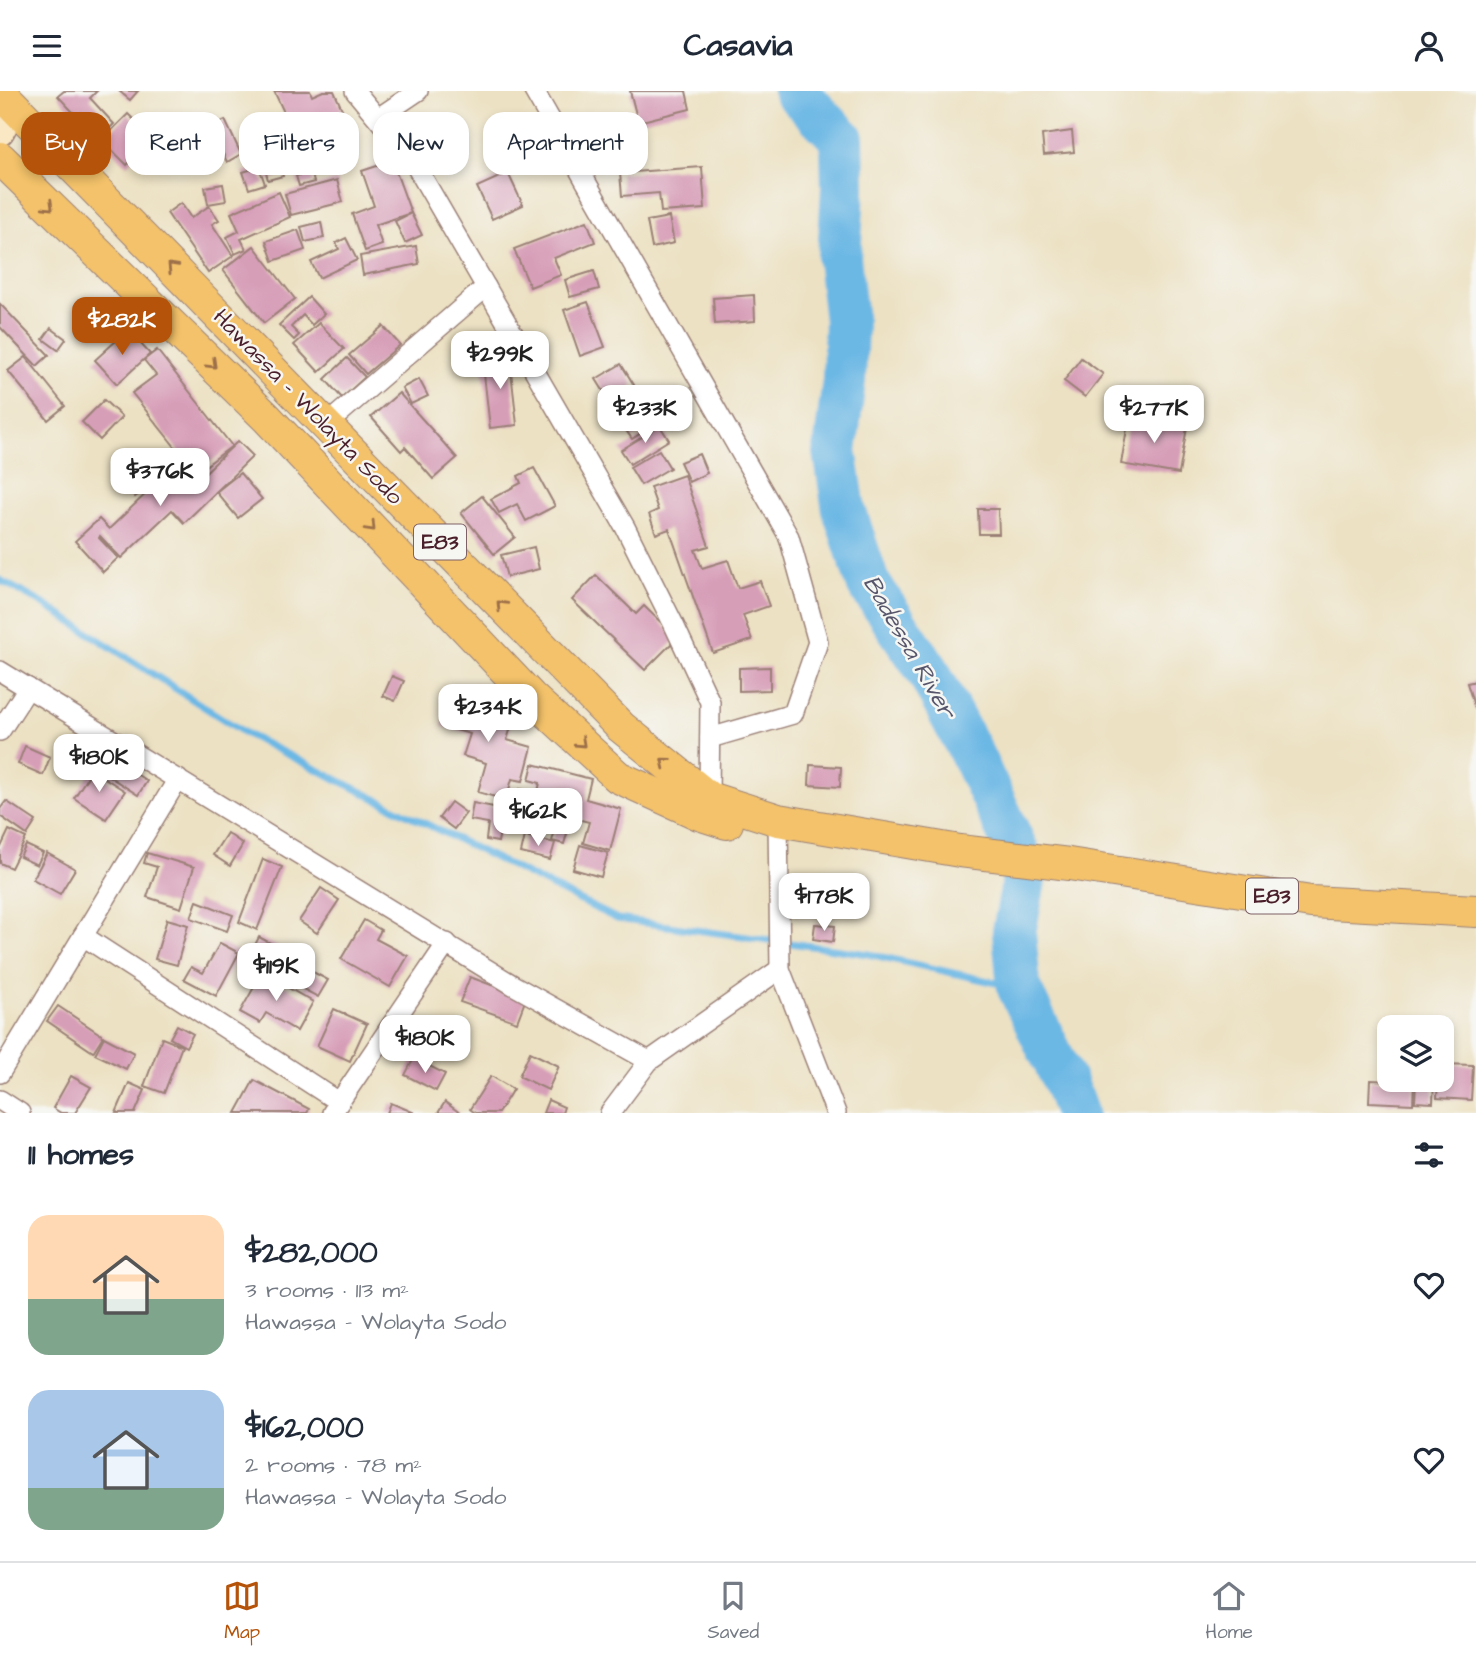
<!DOCTYPE html>
<html lang="en">
<head>
<meta charset="utf-8">
<style>
	:root { --surface:#fff; --page:#f6f6f7; --text:#1f2937; --muted:#747a83; --line:#e0e1e3; --accent:#b45309 }
	body { margin:0; font-family:"Architects Daughter",sans-serif; background:var(--page); color:var(--text); height:100vh; display:flex; flex-direction:column; font-size:26px; white-space:nowrap }
	* { box-sizing:border-box; margin:0 }
	p { font-size:23px; color:var(--muted) }
	.icon { flex:none; width:38px; height:38px; fill:none; stroke:currentColor; stroke-width:2; stroke-linecap:round; stroke-linejoin:round }
	.map { position:relative; height:1022px; overflow:hidden }
	.sheet { display:flex; flex-direction:column; background:var(--surface); flex:1 }
	.sheet>* { flex:none }
	.top-card { position:absolute; left:21px; top:21px; width:700px; height:63px; display:flex; gap:14px }
	.tools { position:absolute; left:1377px; top:924px; display:grid; gap:14px }
	.tools a { display:grid; place-items:center; width:77px; height:77px; border-radius:14px; background:var(--surface); box-shadow:0 4px 10px #0003; font-size:35px }
	.price { position:absolute; translate:-50% -60px; padding:0 16px; border-radius:14px; background:#fff; color:#222; font-size:23px; line-height:46px; filter:drop-shadow(0 2px 4px #0008) }
	.price::after { content:''; position:absolute; left:50%; top:42px; width:21px; height:16px; margin-left:-10px; background:inherit; clip-path:polygon(0 0,100% 0,50% 100%) }
	.price.active { background:var(--accent); color:#fff }
	ul { padding:0; list-style:none }
	li { display:flex; align-items:center; gap:21px; height:175px; padding:0 28px }
	li span { display:grid; place-items:center; flex:none; width:196px; height:140px; border-radius:21px; color:#555 }
	li>.icon { margin-inline-start:auto }
	span .icon { width:84px; height:84px; fill:#fffc; stroke-width:1 }
	li b { font-size:30px }
	h2 { display:flex; justify-content:space-between; align-items:center; height:84px; padding:0 28px; font-size:30px }
	.pill { padding:0 24px; border-radius:21px; background:var(--surface); box-shadow:0 4px 10px #0003; font-size:24px; line-height:63px }
	.pill.active { background:var(--accent); color:#fff }
	header { display:flex; justify-content:space-between; align-items:center; height:91px; padding:0 28px; background:var(--surface); font-size:32px; font-weight:700 }
	.dock { display:flex; justify-content:space-around; align-items:center; height:98px; border-top:2px solid var(--line); background:var(--surface); font-size:19px; color:var(--muted) }
	.dock a { display:grid; justify-items:center; gap:4px }
	.dock .active { color:var(--accent) }
	.map>svg:first-child { display:block }
	.lines { fill:none; stroke-linecap:round; stroke-linejoin:round }
	.stream { stroke:#6cb8e5; stroke-width:7 }
	.river { stroke:#6cb8e5; stroke-width:44 }
	.building { fill:#d79eb8 }
	.street-casing { stroke:#9b8077; stroke-width:22 }
	.secondary-casing { stroke:#9b8077; stroke-width:31 }
	.primary-casing { stroke:#9b8077; stroke-width:34 }
	.street { stroke:#fff; stroke-width:19 }
	.secondary { stroke:#fae7c3; stroke-width:28 }
	.primary { stroke:#f3c26a; stroke-width:32 }
	.oneway { stroke:#9e704a }
	.labels { text-anchor:middle; dominant-baseline:central; stroke-width:5; stroke-linejoin:round; paint-order:stroke }
	.shield { fill:#f6f6f2; stroke:#7e6067; stroke-width:2 }
	.shield-label { font-size:21px; font-weight:bold; fill:#4a1f2b }
	.street-label { font-size:23px; fill:#4a1f2b; stroke:#f6f6f2 }
	.water-label { font-size:24px; font-style:italic; fill:#56556c; stroke:#f6f6f2 }
</style>
</head>
<body>
<header><svg class="icon" aria-label="menu" viewBox="0 0 24 24"><path d="M4 6h16M4 12h16M4 18h16"/></svg>Casavia<svg class="icon" aria-label="person" viewBox="0 0 24 24"><circle cx="12" cy="8" r="4"/><path d="M4 21q1-7 8-7t8 7"/></svg></header>
<div class="map">
<svg width="1476" height="1022" viewBox="0 0 1476 1022">
	<rect width="100%" height="100%" fill="#f6f6f2"/>
	<filter id="ink" filterUnits="userSpaceOnUse"><feTurbulence type="fractalNoise" baseFrequency=".0143" numOctaves="2"/><feDisplacementMap in="SourceGraphic" scale="14" xChannelSelector="R" yChannelSelector="G"/><feConvolveMatrix kernelMatrix="1 2 1 2 8 2 1 2 1" color-interpolation-filters="sRGB"/></filter>
	<filter id="wash" filterUnits="userSpaceOnUse"><feTurbulence type="fractalNoise" baseFrequency=".00686" numOctaves="4" result="noise"/><feDisplacementMap in="SourceGraphic" scale="28" xChannelSelector="R" yChannelSelector="G"/><feGaussianBlur stdDeviation="1.57" result="paint"/><feColorMatrix in="noise" values="0 0 0 0 0 0 0 0 0 0 0 0 0 0 0 0 0 1.4 0 .05"/><feComposite in="paint" operator="in"/></filter>
	<g filter="url(#wash)">
		<rect width="100%" height="100%" fill="#ece1c3"/>
		<g class="lines">
			<polyline class="stream" points="0,489 42,512 248,644 617,828 869,863 1019,897"/>
			<polyline class="river" points="795,0 842,48 843,98 839,167 846,230 844,289 835,360 844,419 868,492 928,580 973,666 1026,779 1014,841 1019,897 1065,992 1076,1022"/>
		</g>
		<g id="blocks">
			<g class="building">
				<polygon points="64,0 97,0 90,7 114,33 98,48 58,5"/>
				<polygon points="119,0 138,0 130,9"/>
				<polygon points="274,0 310,0 312,5 323,0 334,0 349,34 311,51 300,27 290,32 299,53 282,59 274,38 289,32"/>
				<polygon points="630,0 686,0 690,18 638,31"/>
				<polygon points="128,23 153,47 127,74 102,49"/>
				<polygon points="225,29 241,63 227,71 219,54 191,67 183,50"/>
				<polygon points="1072,40 1074,61 1044,64 1042,44"/>
				<polygon points="279,70 283,85 268,89 264,74"/>
				<polygon points="392,70 411,122 375,134 382,154 365,160 352,123 374,115 362,80"/>
				<polygon points="259,76 265,93 249,98 243,81"/>
				<polygon points="702,76 705,118 661,121 659,102 622,105 620,82"/>
				<polygon points="311,81 314,91 299,95 296,85"/>
				<polygon points="508,82 523,114 492,128 477,96"/>
				<polygon points="337,89 343,111 291,124 285,103"/>
				<polygon points="223,93 226,110 208,113 205,96"/>
				<polygon points="279,101 290,126 241,148 246,158 235,163 227,146 239,140 231,122"/>
				<polygon points="181,112 191,127 209,115 219,129 212,133 233,165 208,182 167,122"/>
				<polygon points="411,122 422,144 405,152 395,130"/>
				<polygon points="669,126 674,152 652,157 647,130"/>
				<polygon points="587,130 595,151 554,167 561,184 530,196 514,158"/>
				<polygon points="321,131 324,147 305,151 301,136"/>
				<polygon points="298,139 305,159 273,170 266,150"/>
				<polygon points="346,147 357,169 319,187 311,171 339,158 336,152"/>
				<polygon points="254,155 295,208 264,232 223,179"/>
				<polygon points="416,155 419,173 363,184 360,165"/>
				<polygon points="594,180 599,198 570,206 565,189"/>
				<polygon points="754,204 755,230 715,233 713,207"/>
				<polygon points="309,206 324,223 312,234 303,224 291,236 299,244 294,249 279,234"/>
				<polygon points="588,211 605,256 580,265 564,219"/>
				<polygon points="0,213 49,264 37,275 0,236"/>
				<polygon points="319,232 344,258 319,281 294,254"/>
				<polygon points="383,235 400,254 366,283 349,264"/>
				<polygon points="51,237 66,248 58,259 43,248"/>
				<polygon points="128,239 150,263 117,293 95,269"/>
				<polygon points="157,259 232,355 196,382 132,302 156,284 144,269"/>
				<polygon points="509,262 517,334 490,337 482,265"/>
				<polygon points="26,266 65,315 48,329 8,280"/>
				<polygon points="347,267 365,286 342,307 325,288"/>
				<polygon points="1081,267 1103,283 1085,306 1064,290"/>
				<polygon points="621,273 634,294 609,309 596,288"/>
				<polygon points="419,288 428,305 411,313 402,297"/>
				<polygon points="399,302 457,367 433,388 405,356 401,360 371,326"/>
				<polygon points="104,309 122,326 100,349 82,331"/>
				<polygon points="642,310 656,332 632,348 617,326"/>
				<polygon points="1129,326 1187,336 1179,383 1121,373"/>
				<polygon points="660,335 669,349 630,373 621,359"/>
				<polygon points="238,350 253,365 184,432 172,419 121,467 100,445 99,447 118,467 103,481 75,450 99,428 109,438 173,377 191,395"/>
				<polygon points="659,359 670,377 641,394 630,376"/>
				<polygon points="699,363 707,382 689,391 680,371"/>
				<polygon points="149,373 160,386 135,406 125,393"/>
				<polygon points="534,377 555,415 526,430 517,413 499,422 491,408 521,392 518,385"/>
				<polygon points="240,382 262,408 238,427 216,401"/>
				<polygon points="684,384 709,455 695,459 702,477 728,469 738,497 760,490 769,515 743,524 752,549 713,562 669,438 656,443 649,423 658,419 650,396"/>
				<polygon points="482,405 515,446 494,463 461,422"/>
				<polygon points="978,418 998,418 999,443 979,443"/>
				<polygon points="534,456 539,478 507,486 501,464"/>
				<polygon points="596,484 636,523 644,515 677,547 645,579 572,509"/>
				<polygon points="770,576 770,599 739,600 739,577"/>
				<polygon points="392,585 404,590 395,610 383,605"/>
				<polygon points="1476,590 1476,618 1475,618 1467,592"/>
				<polygon points="453,598 486,608 480,627 511,636 507,649 532,656 523,690 512,688 506,709 478,701 486,672 463,665 470,643 442,635"/>
				<polygon points="88,652 147,690 138,704 79,666"/>
				<polygon points="25,655 50,666 43,684 18,673"/>
				<polygon points="533,673 591,688 586,708 621,718 610,760 583,752 589,731 534,717 540,692 529,689"/>
				<polygon points="810,674 841,676 840,696 809,694"/>
				<polygon points="92,679 125,700 106,728 74,707"/>
				<polygon points="520,698 534,701 527,724 514,720"/>
				<polygon points="6,710 36,730 27,744 0,725 0,718"/>
				<polygon points="451,711 466,722 454,738 439,727"/>
				<polygon points="473,712 504,718 498,751 486,749 488,732 470,729"/>
				<polygon points="558,729 570,732 564,753 552,750"/>
				<polygon points="9,739 26,747 11,777 0,772 0,758"/>
				<polygon points="227,742 243,753 230,775 213,764"/>
				<polygon points="525,745 555,752 550,769 521,762"/>
				<polygon points="26,754 43,762 37,774 20,766"/>
				<polygon points="580,754 608,762 601,786 573,778"/>
				<polygon points="47,762 75,778 60,803 33,788"/>
				<polygon points="147,762 194,776 181,817 147,806 157,776 144,772"/>
				<polygon points="263,768 282,776 257,839 239,831"/>
				<polygon points="321,797 339,809 317,842 299,830"/>
				<polygon points="197,810 233,824 227,840 191,827"/>
				<polygon points="167,828 188,834 177,874 155,868"/>
				<polygon points="364,829 381,839 376,848 408,865 390,896 341,868"/>
				<polygon points="815,833 835,835 833,851 813,848"/>
				<polygon points="259,846 285,860 273,881 248,868"/>
				<polygon points="220,852 239,862 216,905 184,888 191,876 203,882"/>
				<polygon points="313,881 328,889 318,906 303,898"/>
				<polygon points="262,882 313,911 297,940 266,922 260,932 240,921"/>
				<polygon points="470,886 526,907 517,931 460,911"/>
				<polygon points="58,915 103,945 93,961 47,930"/>
				<polygon points="334,918 367,933 350,970 317,955"/>
				<polygon points="177,934 193,943 186,956 170,947"/>
				<polygon points="104,946 134,962 126,978 95,963"/>
				<polygon points="162,947 182,955 164,1002 144,995"/>
				<polygon points="530,961 559,975 548,999 519,985"/>
				<polygon points="414,967 445,983 436,1000 405,984"/>
				<polygon points="1442,973 1473,974 1471,1009 1437,1007 1438,989 1442,989"/>
				<polygon points="71,985 91,996 75,1022 61,1022 53,1017"/>
				<polygon points="491,985 513,998 498,1022 475,1022 470,1018"/>
				<polygon points="254,989 309,1018 307,1022 236,1022"/>
				<polygon points="1370,989 1414,991 1413,1013 1369,1011"/>
				<polygon points="1416,989 1434,989 1433,1012 1415,1011"/>
				<polygon points="129,992 145,999 135,1022 116,1022"/>
				<polygon points="548,1009 564,1016 562,1022 543,1022"/>
				<polygon points="445,1011 460,1022 438,1022"/>
				<polygon points="391,1012 415,1022 387,1022"/>
			</g>
		</g>
	</g>
	<g filter="url(#ink)">
		<use href="#blocks" fill-opacity="0" stroke="#9b8077" stroke-width="2"/>
		<g class="lines">
			<g class="street-casing">
				<g id="street">
					<polyline points="355,0 413,70 625,436 674,534 710,611 709,707"/>
					<polyline points="534,0 789,446 818,551 793,623 710,647"/>
					<polyline points="378,27 418,0"/>
					<polyline points="326,334 486,196"/>
					<polyline points="0,580 513,894 649,970 610,1022"/>
					<polyline points="0,640 28,597"/>
					<polyline points="778,729 780,878 836,1022"/>
					<polyline points="83,845 339,1011"/>
					<polyline points="649,970 780,878"/>
					<polyline points="0,982 178,688"/>
					<polyline points="0,1009 20,1022"/>
					<polyline points="332,1022 447,852"/>
				</g>
			</g>
			<g class="secondary-casing">
				<polyline id="secondary" points="0,40 14,14"/>
			</g>
			<g class="primary-casing">
				<g id="primary">
					<polyline points="0,1 621,636 709,707 778,729 960,760 1069,773 1311,811 1476,820"/>
					<polyline points="0,67 266,326 531,606 618,686 699,723 727,732"/>
				</g>
			</g>
			<use href="#street" class="street"/>
			<use href="#secondary" class="secondary"/>
			<use href="#primary" class="primary"/>
		</g>
		<defs><path id="oneway-chevron" d="M-2-3.5L2.5 0L-2 3.5" fill="none" stroke-width="1.6" stroke-linecap="round" stroke-linejoin="round" transform="scale(1.75)"/></defs>
		<g class="oneway">
			<use href="#oneway-chevron" transform="translate(49 115) rotate(44)"/>
			<use href="#oneway-chevron" transform="translate(172 176) rotate(-134)"/>
			<use href="#oneway-chevron" transform="translate(212 273) rotate(44)"/>
			<use href="#oneway-chevron" transform="translate(371 436) rotate(47)"/>
			<use href="#oneway-chevron" transform="translate(501 514) rotate(-134)"/>
			<use href="#oneway-chevron" transform="translate(581 652) rotate(43)"/>
			<use href="#oneway-chevron" transform="translate(665 671) rotate(-141)"/>
		</g>
	</g>
	<g class="labels">
		<g class="shield">
			<rect x="414" y="433.5" width="52" height="35" rx="5"/>
			<rect x="1246" y="787.5" width="52" height="35" rx="5"/>
		</g>
		<g class="shield-label">
			<text x="440" y="451">E83</text>
			<text x="1272" y="805">E83</text>
		</g>
		<g class="street-label">
			<text transform="translate(308 316) rotate(46)">Hawassa - Wolayta Sodo</text>
		</g>
		<g class="water-label">
			<text transform="translate(909 556) rotate(60)">Badessa River</text>
		</g>
	</g>
</svg>
<div class="tools">
<a><svg class="icon" aria-label="layers" viewBox="0 0 24 24"><path d="M12 4l9 5-9 5-9-5zM3 14l9 5 9-5"/></svg></a>
</div>
<b class="price active" style="left:122px;top:266px">$282K</b>
<b class="price" style="left:500px;top:300px">$299K</b>
<b class="price" style="left:645px;top:354px">$233K</b>
<b class="price" style="left:1154px;top:354px">$277K</b>
<b class="price" style="left:160px;top:417px">$376K</b>
<b class="price" style="left:488px;top:653px">$234K</b>
<b class="price" style="left:99px;top:703px">$180K</b>
<b class="price" style="left:538px;top:757px">$162K</b>
<b class="price" style="left:824px;top:842px">$178K</b>
<b class="price" style="left:276px;top:912px">$119K</b>
<b class="price" style="left:425px;top:984px">$180K</b>
<div class="top-card">
<a class="pill active">Buy</a>
<a class="pill">Rent</a>
<a class="pill">Filters</a>
<a class="pill">New</a>
<a class="pill">Apartment</a>
</div>
</div>
<section class="sheet">
<h2>11 homes<svg class="icon" aria-label="filters" viewBox="0 0 24 24"><path d="M4 7h16M4 17h16"/><circle cx="9" cy="7" r="2"/><circle cx="15" cy="17" r="2"/></svg></h2>
<ul>
<li><span style="background:linear-gradient(#ffd9b3 60%,#7fa58c 0)"><svg class="icon" aria-label="home" viewBox="0 0 24 24"><path d="M3 11l9-7 9 7M6 9v11h12V9"/></svg></span><div><b>$282,000</b><p>3 rooms · 113 m²</p><p>Hawassa - Wolayta Sodo</p></div><svg class="icon" aria-label="heart" viewBox="0 0 24 24"><path d="M12 20l-8-8c-3-5 5-10 8-4 3-6 11-1 8 4z"/></svg></li>
<li><span style="background:linear-gradient(#a9c7e8 70%,#7fa58c 0)"><svg class="icon" aria-label="home" viewBox="0 0 24 24"><path d="M3 11l9-7 9 7M6 9v11h12V9"/></svg></span><div><b>$162,000</b><p>2 rooms · 78 m²</p><p>Hawassa - Wolayta Sodo</p></div><svg class="icon" aria-label="heart" viewBox="0 0 24 24"><path d="M12 20l-8-8c-3-5 5-10 8-4 3-6 11-1 8 4z"/></svg></li>
</ul>
</section>
<nav class="dock">
<a class="active"><svg class="icon" aria-label="map" viewBox="0 0 24 24"><path d="M3 6l6-2 6 2 6-2v14l-6 2-6-2-6 2zM9 4v14M15 6v14"/></svg>Map</a>
<a><svg class="icon" aria-label="saved" viewBox="0 0 24 24"><path d="M7 4h10v16l-5-4-5 4z"/></svg>Saved</a>
<a><svg class="icon" aria-label="home" viewBox="0 0 24 24"><path d="M3 11l9-7 9 7M6 9v11h12V9"/></svg>Home</a>
</nav>
</body>
</html>
